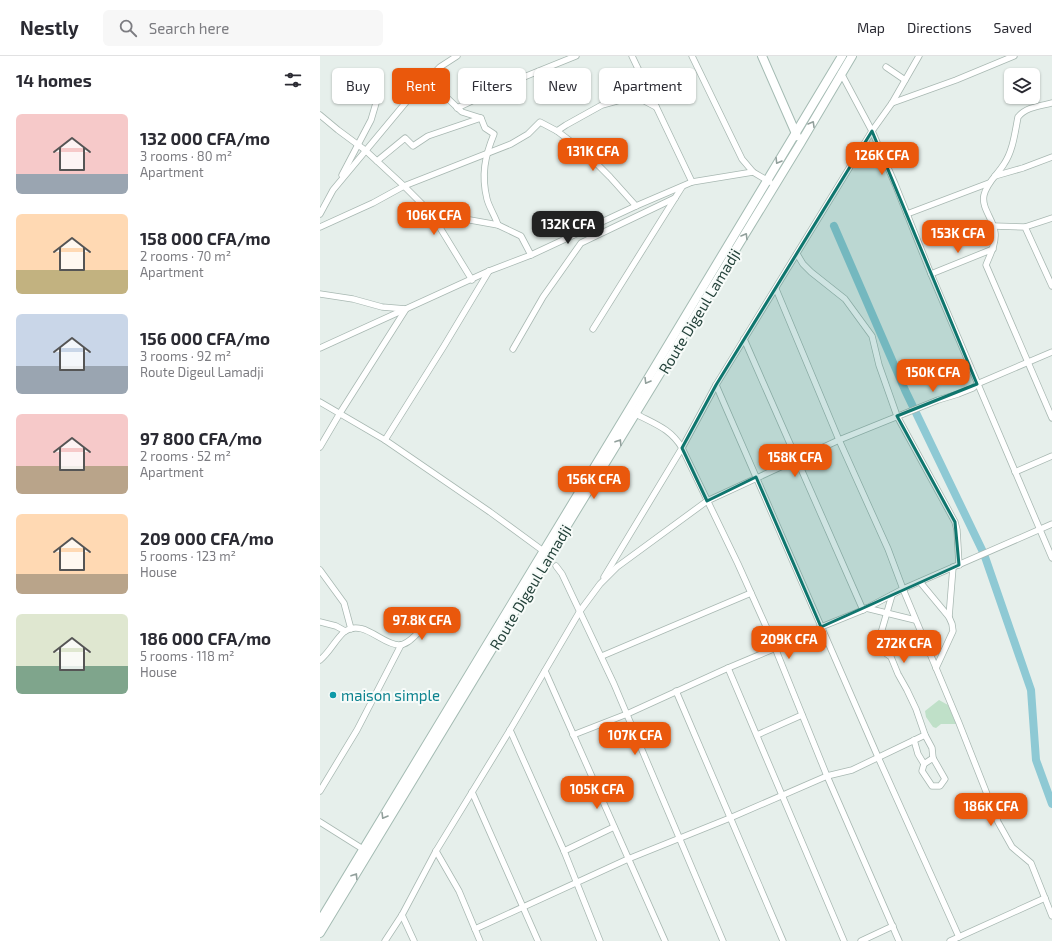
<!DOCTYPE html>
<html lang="en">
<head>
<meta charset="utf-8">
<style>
	:root { --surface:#fff; --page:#f7f7f7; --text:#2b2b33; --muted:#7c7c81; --line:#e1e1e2; --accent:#ea580c }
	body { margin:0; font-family:"Exo 2",sans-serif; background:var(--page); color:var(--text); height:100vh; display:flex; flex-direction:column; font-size:15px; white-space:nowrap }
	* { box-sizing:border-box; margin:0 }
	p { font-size:13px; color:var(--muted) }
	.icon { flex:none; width:22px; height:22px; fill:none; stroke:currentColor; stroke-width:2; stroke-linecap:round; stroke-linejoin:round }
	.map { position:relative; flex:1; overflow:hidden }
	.drawer { display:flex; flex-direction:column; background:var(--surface); width:320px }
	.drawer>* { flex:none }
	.top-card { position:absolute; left:12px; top:12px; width:380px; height:36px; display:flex; gap:8px }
	.fabs { position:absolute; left:684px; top:12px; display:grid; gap:8px }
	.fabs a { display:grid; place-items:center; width:36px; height:36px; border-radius:6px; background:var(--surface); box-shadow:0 1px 3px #0004; font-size:20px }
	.price { position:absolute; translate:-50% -34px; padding:0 9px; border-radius:8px; background:var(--accent); color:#fff; font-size:13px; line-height:26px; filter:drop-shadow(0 1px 2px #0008) }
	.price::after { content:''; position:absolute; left:50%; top:24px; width:12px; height:9px; margin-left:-6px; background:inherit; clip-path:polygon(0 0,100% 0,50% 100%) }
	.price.selected { background:#222; color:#fff }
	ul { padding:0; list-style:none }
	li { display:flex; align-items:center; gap:12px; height:100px; padding:0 16px }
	li span { display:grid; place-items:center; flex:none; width:112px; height:80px; border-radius:6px; color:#555 }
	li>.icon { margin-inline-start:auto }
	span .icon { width:48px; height:48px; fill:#fffc; stroke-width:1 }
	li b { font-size:17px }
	h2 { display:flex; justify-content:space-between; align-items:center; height:48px; padding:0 16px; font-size:17px }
	.pill { padding:0 14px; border-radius:6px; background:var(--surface); box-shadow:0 1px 3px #0004; font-size:14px; line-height:36px }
	.pill.selected { background:var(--accent); color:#fff }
	header { display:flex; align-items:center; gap:24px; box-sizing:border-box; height:56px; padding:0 20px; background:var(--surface); border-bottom:1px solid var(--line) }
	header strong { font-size:19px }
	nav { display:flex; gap:22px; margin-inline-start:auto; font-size:14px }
	.search { width:280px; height:36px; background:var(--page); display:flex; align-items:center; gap:10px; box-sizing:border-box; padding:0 14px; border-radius:6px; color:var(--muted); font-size:15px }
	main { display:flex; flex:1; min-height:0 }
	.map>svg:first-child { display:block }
	.green { fill:#bfe0c8 }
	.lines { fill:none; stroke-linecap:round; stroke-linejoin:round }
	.river { stroke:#8ec9d4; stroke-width:8 }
	.street-casing { stroke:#a8b8b2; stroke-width:7 }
	.secondary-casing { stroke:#a4bbb3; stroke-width:10 }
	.street { stroke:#fff; stroke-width:5.5 }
	.secondary { stroke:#fff; stroke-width:8 }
	.oneway { stroke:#92a09c }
	.marked { fill:#0f766e; fill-opacity:0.2; stroke:#0f766e; stroke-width:3; stroke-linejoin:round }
	.culture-dot { fill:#0f9aa8; stroke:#f7fbf9; stroke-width:1.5 }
	.labels { text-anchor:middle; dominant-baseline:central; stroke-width:4; stroke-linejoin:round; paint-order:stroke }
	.street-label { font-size:15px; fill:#24423a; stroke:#f7fbf9 }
	.culture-label { font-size:15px; fill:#0d838f; stroke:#f7fbf9; text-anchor:start }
</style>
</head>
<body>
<header>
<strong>Nestly</strong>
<div class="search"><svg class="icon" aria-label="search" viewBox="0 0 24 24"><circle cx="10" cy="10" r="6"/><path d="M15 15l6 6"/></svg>Search here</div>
<nav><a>Map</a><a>Directions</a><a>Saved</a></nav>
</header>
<main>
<section class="drawer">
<h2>14 homes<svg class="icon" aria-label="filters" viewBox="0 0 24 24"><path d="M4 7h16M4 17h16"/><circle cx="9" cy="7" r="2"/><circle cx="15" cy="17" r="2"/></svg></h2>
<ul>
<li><span style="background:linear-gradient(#f6c9c9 75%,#9aa5b1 0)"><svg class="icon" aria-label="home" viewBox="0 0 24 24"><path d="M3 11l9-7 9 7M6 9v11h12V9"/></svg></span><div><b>132 000 CFA/mo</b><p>3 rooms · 80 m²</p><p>Apartment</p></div></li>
<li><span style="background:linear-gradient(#ffd9b3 70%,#c2b280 0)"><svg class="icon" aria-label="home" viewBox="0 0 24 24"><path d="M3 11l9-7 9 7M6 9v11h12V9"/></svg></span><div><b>158 000 CFA/mo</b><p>2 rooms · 70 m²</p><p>Apartment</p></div></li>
<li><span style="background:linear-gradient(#c9d6e8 65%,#9aa5b1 0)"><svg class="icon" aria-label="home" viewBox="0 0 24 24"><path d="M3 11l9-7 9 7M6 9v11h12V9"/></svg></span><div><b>156 000 CFA/mo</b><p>3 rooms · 92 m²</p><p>Route Digeul Lamadji</p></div></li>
<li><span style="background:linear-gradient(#f6c9c9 65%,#b9a48a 0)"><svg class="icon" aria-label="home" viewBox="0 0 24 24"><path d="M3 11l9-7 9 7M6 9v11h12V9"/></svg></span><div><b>97 800 CFA/mo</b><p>2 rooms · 52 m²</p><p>Apartment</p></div></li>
<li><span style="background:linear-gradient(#ffd9b3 75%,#b9a48a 0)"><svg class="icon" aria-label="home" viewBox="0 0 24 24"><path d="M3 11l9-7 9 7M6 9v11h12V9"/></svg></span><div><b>209 000 CFA/mo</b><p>5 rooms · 123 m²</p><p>House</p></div></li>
<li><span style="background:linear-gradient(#dfe7d0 65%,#7fa58c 0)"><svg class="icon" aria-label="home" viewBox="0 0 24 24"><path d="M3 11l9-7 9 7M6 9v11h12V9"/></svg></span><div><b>186 000 CFA/mo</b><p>5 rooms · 118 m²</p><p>House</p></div></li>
</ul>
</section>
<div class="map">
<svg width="732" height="885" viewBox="0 0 732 885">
	<rect width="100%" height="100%" fill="#e6efeb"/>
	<polygon class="green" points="619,644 628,649 636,668 621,668 616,672 613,671 606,661 605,655"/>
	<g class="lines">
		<polyline class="river" points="514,170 585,334 664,498 711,634 716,704 732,748"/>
		<g class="street-casing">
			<g id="street">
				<polyline points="312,0 372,126"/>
				<polyline points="372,0 422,103 433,116 450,126"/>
				<polyline points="566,11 585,24"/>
				<polyline points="521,17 552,75 575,128 611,218 732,502"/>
				<path d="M113,18L123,38L142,56L161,62L165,72L174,78C165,100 161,119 167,143C169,151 175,160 178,169"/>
				<polyline points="572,47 636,24 694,0"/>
				<path d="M732,47C720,50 706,51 698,61C695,76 693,95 684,108C678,118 667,126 664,139C661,152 674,164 675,177C676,188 670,199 666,209L732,362"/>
				<polyline points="137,52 194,25 256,0"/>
				<polyline points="0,59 18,74 45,94 84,130 111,157 152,224"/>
				<polyline points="237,75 266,97 290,121 316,150"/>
				<polyline points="57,105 85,82 93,90 108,80 161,62"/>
				<polyline points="22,119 51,64 59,37"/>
				<polyline points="675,120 703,112 732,101"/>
				<polyline points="111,157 178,169 201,180 211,199"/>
				<polyline points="0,158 13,134 87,45 120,11 137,0"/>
				<polyline points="587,158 669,127"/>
				<polyline points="673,170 705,171 732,230"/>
				<polyline points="0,171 53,147 84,130 191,88 208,78 220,66 237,75 246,69 282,49 315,40 336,51"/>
				<polyline points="705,171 732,162"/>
				<polyline points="477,198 483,208 491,216 525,243 552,280 559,309 577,360 635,466 637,474 639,509"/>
				<polyline points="611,218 673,193"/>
				<polyline points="456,233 519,384 568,493 583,533 639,667 678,766 692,791 711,807 732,860"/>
				<polyline points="0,238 33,243 62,251 86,253 20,357 0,391"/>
				<polyline points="273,273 362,131"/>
				<polyline points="424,283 543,554"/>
				<polyline points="0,292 169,215 211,199 316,150 372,126 433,116"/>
				<polyline points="193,293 223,241 261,187 355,142"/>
				<polyline points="396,329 558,701 639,881"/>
				<polyline points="0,346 65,384 170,456 226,497"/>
				<path d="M316,358C335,368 351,373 362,392L418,508L449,577L507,720L579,885"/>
				<polyline points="65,384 124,290 169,215"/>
				<polyline points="695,416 732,400"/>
				<polyline points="236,510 242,518 294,628 403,885"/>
				<polyline points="0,514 24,547 31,573"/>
				<polyline points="284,521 362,392 396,329 552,75 572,47 599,0"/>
				<polyline points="600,526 629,561"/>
				<polyline points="572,539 561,577 561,594 571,601 578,618 587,634 596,653 605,679 612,692 613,702 604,708 598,698 594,684"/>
				<polyline points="546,552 595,564"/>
				<polyline points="0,566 16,570 25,575"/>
				<polyline points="282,600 431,537"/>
				<path d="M0,604C10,596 15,584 24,576C43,562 62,589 79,589C89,589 96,577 104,572C109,569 114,568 119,567"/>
				<polyline points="408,612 524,885"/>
				<polyline points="616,612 633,575 632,568 629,561 633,511"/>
				<polyline points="225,615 345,885"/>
				<polyline points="356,635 463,885"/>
				<polyline points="190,674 244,795 280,885"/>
				<polyline points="253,679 307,658 408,612 482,581 501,571 543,554 583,533 732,468"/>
				<polyline points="437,679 482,659"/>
				<polyline points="604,708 602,715 612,730 620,730 625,723 613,702"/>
				<polyline points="0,735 37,674 81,589"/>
				<polyline points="152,736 218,885"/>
				<polyline points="0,766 46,795"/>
				<polyline points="116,795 139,835 160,885"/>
				<polyline points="244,795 294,771"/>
				<polyline points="82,859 94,885"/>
				<polyline points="155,873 308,803 410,762 507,720 532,714 605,679"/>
				<polyline points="65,885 82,859 116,795 190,674 260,555 280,528 297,511 387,445 519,384 618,344 638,338 653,332 657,328 732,296"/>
				<polyline points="541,885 573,870"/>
				<polyline points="630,885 725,842"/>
			</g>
		</g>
		<g class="secondary-casing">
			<g id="secondary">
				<polyline points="442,0 477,80"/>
				<polyline points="0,865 309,354 522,0"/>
				<polyline points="0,877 229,499 480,88 532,0"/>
			</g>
		</g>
		<use href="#street" class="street"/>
		<use href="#secondary" class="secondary"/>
	</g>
	<defs><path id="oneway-chevron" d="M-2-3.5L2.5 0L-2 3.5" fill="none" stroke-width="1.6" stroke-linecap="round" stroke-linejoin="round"/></defs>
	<g class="oneway">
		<use href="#oneway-chevron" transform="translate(492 68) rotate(-60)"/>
		<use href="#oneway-chevron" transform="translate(458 105) rotate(121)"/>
		<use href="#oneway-chevron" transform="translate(425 180) rotate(-59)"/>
		<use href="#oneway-chevron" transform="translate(327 325) rotate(121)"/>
		<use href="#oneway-chevron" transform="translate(299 386) rotate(-58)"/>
		<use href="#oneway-chevron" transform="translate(64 760) rotate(121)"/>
		<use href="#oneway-chevron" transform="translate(35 820) rotate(-58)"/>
	</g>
	<path class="marked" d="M552,75L657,328L577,360L635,466L639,509L501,571L436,421L387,445L362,392L396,329Z"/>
	<circle class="culture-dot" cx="13" cy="639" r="4"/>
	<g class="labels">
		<g class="street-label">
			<text transform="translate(379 255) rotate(-59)">Route Digeul Lamadji</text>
			<text transform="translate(210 531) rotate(-59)">Route Digeul Lamadji</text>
		</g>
		<g class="culture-label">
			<text x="21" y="639">maison simple</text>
		</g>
	</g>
</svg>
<div class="fabs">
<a><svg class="icon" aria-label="layers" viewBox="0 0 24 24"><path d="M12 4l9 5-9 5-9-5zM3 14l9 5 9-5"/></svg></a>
</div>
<b class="price" style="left:273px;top:116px">131K CFA</b>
<b class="price" style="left:562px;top:120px">126K CFA</b>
<b class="price" style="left:114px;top:180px">106K CFA</b>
<b class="price selected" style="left:248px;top:189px">132K CFA</b>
<b class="price" style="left:638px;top:198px">153K CFA</b>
<b class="price" style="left:613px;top:337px">150K CFA</b>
<b class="price" style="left:475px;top:422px">158K CFA</b>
<b class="price" style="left:274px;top:444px">156K CFA</b>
<b class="price" style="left:102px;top:585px">97.8K CFA</b>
<b class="price" style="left:469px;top:604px">209K CFA</b>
<b class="price" style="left:584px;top:608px">272K CFA</b>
<b class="price" style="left:315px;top:700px">107K CFA</b>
<b class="price" style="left:277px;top:754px">105K CFA</b>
<b class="price" style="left:671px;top:771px">186K CFA</b>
<div class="top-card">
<a class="pill">Buy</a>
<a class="pill selected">Rent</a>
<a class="pill">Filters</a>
<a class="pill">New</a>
<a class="pill">Apartment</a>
</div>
</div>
</main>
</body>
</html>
